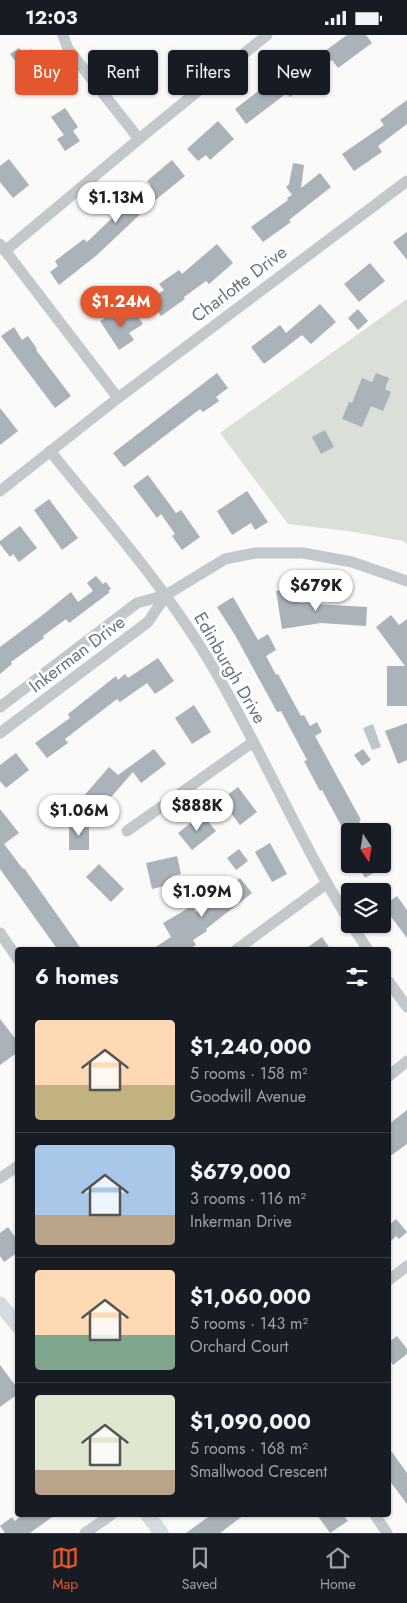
<!DOCTYPE html>
<html lang="en">
<head>
<meta charset="utf-8">
<style>
	:root { --surface:#171b24; --page:#242831; --text:#f1f3f6; --muted:#9ea1a6; --line:#363941; --accent:#e4572e }
	body { margin:0; font-family:Jost,sans-serif; background:var(--page); color:var(--text); height:100vh; display:flex; flex-direction:column; font-size:19px; white-space:nowrap }
	* { box-sizing:border-box; margin:0 }
	p { font-size:16px; color:var(--muted) }
	.icon { flex:none; width:28px; height:28px; fill:none; stroke:currentColor; stroke-width:2; stroke-linecap:round; stroke-linejoin:round }
	.map { position:relative; flex:1; overflow:hidden }
	.sheet { position:absolute; left:15px; top:912px; width:376px; height:570px; display:flex; flex-direction:column; background:var(--surface); border-radius:5px; box-shadow:0 1px 4px #0004 }
	.sheet>* { flex:none }
	.hud { position:absolute; left:15px; top:15px; width:378px; height:45px; display:flex; gap:10px }
	.needle { width:32px; rotate:168deg }
	.controls { position:absolute; left:341px; top:788px; display:grid; gap:10px }
	.controls a { display:grid; place-items:center; width:50px; height:50px; border-radius:5px; background:var(--surface); box-shadow:0 1px 4px #0004; font-size:25px }
	.price { position:absolute; translate:-50% -42px; padding:0 11px; border-radius:18px; background:#fff; color:#222; font-size:16px; line-height:32px; filter:drop-shadow(0 1px 2px #0008) }
	.price::after { content:''; position:absolute; left:50%; top:30px; width:15px; height:11px; margin-left:-8px; background:inherit; clip-path:polygon(0 0,100% 0,50% 100%) }
	.price.active { background:var(--accent); color:#fff }
	ul { padding:0; list-style:none }
	li { display:flex; align-items:center; gap:15px; height:125px; padding:0 20px }
	li+li { border-top:1px solid var(--line) }
	li span { display:grid; place-items:center; flex:none; width:140px; height:100px; border-radius:5px; color:#555 }
	li>.icon { margin-inline-start:auto }
	span .icon { width:60px; height:60px; fill:#fffc; stroke-width:1 }
	li b { font-size:21px }
	h2 { display:flex; justify-content:space-between; align-items:center; height:60px; padding:0 20px; font-size:21px }
	.chip { padding:0 18px; border-radius:5px; background:var(--surface); box-shadow:0 1px 4px #0004; font-size:18px; line-height:45px }
	.chip.active { background:var(--accent); color:#fff }
	.status { display:flex; justify-content:space-between; align-items:center; height:35px; padding:0 25px; background:var(--surface); direction:ltr }
	.status svg { height:14px; fill:currentColor }
	.dock { display:flex; justify-content:space-around; align-items:center; height:70px; border-top:1px solid var(--line); background:var(--surface); font-size:14px; color:var(--muted) }
	.dock a { display:grid; justify-items:center; gap:2px }
	.dock .active { color:var(--accent) }
	.map>svg:first-child { display:block }
	.green { fill:#dadfd7 }
	.water { fill:#bbc7cb }
	.building { fill:#aab3b9 }
	.lines { fill:none; stroke-linecap:round; stroke-linejoin:round }
	.street { stroke:#c3c8cc; stroke-width:11 }
	.secondary { stroke:#d6dbdf; stroke-width:15 }
	.labels { text-anchor:middle; dominant-baseline:central; stroke-width:5; stroke-linejoin:round; paint-order:stroke }
	.street-label { font-size:18px; fill:#657683; stroke:#fff }
</style>
</head>
<body>
<div class="status"><b>12:03</b><svg viewBox="0 0 49 12"><path d="M0 12V9h3v3zM5 12V6h3v6zM10 12V3h3v9zM15 12V0h3v12zM26 1h20v11H26zM47 4h2v5h-2z"/></svg></div>
<div class="map">
<svg width="407" height="1498" viewBox="0 0 407 1498">
	<rect width="100%" height="100%" fill="#fafaf8"/>
	<polygon class="green" points="407,264 407,509 403,506 348,496 288,489 220,398"/>
	<polygon class="water" points="373,689 381,712 372,715 363,693"/>
	<g class="building">
		<polygon points="347,0 366,0 372,8 338,33 332,25 301,48 303,52 290,62 287,58 246,89 235,74 266,50 269,54 294,36 290,30 308,16 314,24"/>
		<polygon points="19,13 24,19 31,14 51,41 36,53 10,19"/>
		<polygon points="138,16 157,45 141,55 122,26"/>
		<polygon points="407,65 407,89 378,111 382,117 354,136 342,119 384,90 380,85"/>
		<polygon points="65,73 78,92 73,96 80,106 65,116 57,104 64,100 51,82"/>
		<polygon points="218,86 234,104 210,125 206,120 198,126 187,114"/>
		<polygon points="9,124 29,150 13,163 0,147 0,131"/>
		<polygon points="172,125 185,141 153,167 97,220 59,250 50,237 58,231 55,226 84,204 87,207 112,183 110,181 131,162 134,165 151,151 147,146"/>
		<polygon points="293,128 304,130 301,153 320,138 331,152 289,185 291,187 263,207 251,192 288,165 287,163 292,160 286,152 289,149"/>
		<polygon points="407,197 407,225 393,207"/>
		<polygon points="217,209 233,228 209,249 206,246 184,262 185,264 161,281 150,265 164,255 159,249 179,235 182,239"/>
		<polygon points="370,228 385,246 359,267 344,249"/>
		<polygon points="320,269 336,287 311,309 302,300 264,329 251,312 280,290 286,298"/>
		<polygon points="358,274 368,286 358,295 348,283"/>
		<polygon points="133,275 143,289 129,298 134,305 119,315 100,286 115,277 120,284"/>
		<polygon points="14,292 22,305 28,301 37,314 36,315 71,361 55,373 1,301"/>
		<polygon points="217,338 228,353 216,362 219,366 203,377 200,374 124,432 113,418"/>
		<polygon points="376,338 389,343 385,354 391,357 383,376 371,371 362,392 342,384 349,367 352,368 362,343 372,347"/>
		<polygon points="0,373 18,396 0,410"/>
		<polygon points="325,395 334,412 321,419 312,402"/>
		<polygon points="148,440 176,478 181,475 200,502 182,515 172,501 175,499 161,479 157,483 133,451"/>
		<polygon points="247,456 268,487 255,495 251,488 232,500 217,476"/>
		<polygon points="49,464 78,503 62,515 34,475"/>
		<polygon points="20,491 37,513 19,527 13,519 10,522 0,509 0,506"/>
		<polygon points="96,541 103,549 106,547 111,554 108,556 110,557 69,588 66,584 43,601 44,603 11,627 12,629 0,639 0,612 40,582 71,557 78,567 93,556 87,548"/>
		<polygon points="297,553 300,568 312,567 313,569 367,572 366,591 321,588 282,594 276,556"/>
		<polygon points="233,562 258,605 268,599 276,615 266,621 276,640 278,639 301,681 304,680 310,691 317,687 322,697 315,701 361,785 359,786 365,796 344,796 322,755 320,756 304,726 307,725 281,676 277,677 235,600 217,572"/>
		<polygon points="391,580 399,590 407,584 407,671 387,671 387,631 405,631 376,592"/>
		<polygon points="158,623 174,646 155,659 147,648 120,667 117,664 65,704 68,708 47,723 35,708 70,683 68,679 116,641 118,645 125,639 128,643"/>
		<polygon points="194,670 211,697 192,709 175,683"/>
		<polygon points="407,688 407,725 398,729 385,696"/>
		<polygon points="154,714 166,729 141,748 133,737 98,777 82,763 109,732 118,740"/>
		<polygon points="363,714 371,725 362,731 354,720"/>
		<polygon points="16,718 29,735 6,753 0,746 0,730"/>
		<polygon points="238,752 257,777 240,790 221,765"/>
		<polygon points="0,774 19,798 4,809 23,834 24,833 82,915 58,915 0,834"/>
		<polygon points="202,779 216,796 192,815 178,798"/>
		<polygon points="69,788 89,789 89,815 69,815"/>
		<polygon points="270,808 287,839 272,847 255,817"/>
		<polygon points="239,814 248,826 236,835 227,823"/>
		<polygon points="177,821 181,839 172,841 173,849 152,854 146,828"/>
		<polygon points="99,829 124,854 111,867 86,842"/>
		<polygon points="357,829 389,829 365,843"/>
		<polygon points="240,843 252,858 206,894 207,896 193,905 196,910 187,915 151,915 171,902 163,888 192,871 196,877"/>
		<polygon points="397,861 407,875 407,903 383,871"/>
		<polygon points="322,902 331,915 304,915"/>
		<polygon points="0,984 18,1007 18,1017 0,1030"/>
		<polygon points="407,1075 407,1109 389,1122 389,1089"/>
		<polygon points="396,1184 407,1197 399,1204 396,1201 389,1208 389,1190"/>
		<polygon points="8,1192 18,1206 18,1217 4,1227 0,1221 0,1198"/>
		<polygon points="397,1301 407,1314 407,1319 393,1330 389,1324 389,1307"/>
		<polygon points="0,1330 18,1354 18,1359 0,1372"/>
		<polygon points="389,1413 407,1438 407,1469 389,1445"/>
		<polygon points="22,1480 55,1480 30,1498 5,1498 0,1491 12,1482 15,1486"/>
		<polygon points="211,1480 244,1480 220,1498 186,1498"/>
		<polygon points="317,1480 343,1480 348,1486 330,1498"/>
	</g>
	<g class="lines">
		<g class="street">
			<polyline points="63,0 68,14 139,104"/>
			<polyline points="0,209 118,363"/>
			<polyline points="5,216 139,104 267,0"/>
			<path d="M50,416C104,483 163,549 208,624C259,709 297,802 350,887"/>
			<polyline points="0,456 118,363 407,146"/>
			<polyline points="0,672 137,568 166,560 225,524 255,518 303,518 352,527 407,546"/>
			<polyline points="0,698 148,587 166,560"/>
			<polyline points="127,796 253,707"/>
			<polyline points="351,889 368,915"/>
			<polyline points="0,898 18,924"/>
			<polyline points="236,915 326,849"/>
			<polyline points="389,947 407,972"/>
			<polyline points="389,1041 407,1026"/>
			<polyline points="0,1143 18,1131"/>
			<polyline points="389,1245 407,1231"/>
			<polyline points="375,1480 387,1498"/>
			<polyline points="85,1498 111,1480"/>
		</g>
		<g class="secondary">
			<polyline points="0,1269 18,1291"/>
			<polyline points="148,1480 161,1498"/>
		</g>
	</g>
	<g class="labels">
		<g class="street-label">
			<text transform="translate(239 249) rotate(-37)">Charlotte Drive</text>
			<text transform="translate(77 619) rotate(-37)">Inkerman Drive</text>
			<text transform="translate(230 633) rotate(60)">Edinburgh Drive</text>
		</g>
	</g>
</svg>
<div class="controls">
<a><svg class="needle" viewBox="-14 -14 28 28"><path d="M0-13l5 13h-10z" fill="#e53935"/><path d="M0 13l5-13h-10z" fill="#9ea1a6"/></svg></a>
<a><svg class="icon" aria-label="layers" viewBox="0 0 24 24"><path d="M12 4l9 5-9 5-9-5zM3 14l9 5 9-5"/></svg></a>
</div>
<b class="price" style="left:116px;top:189px">$1.13M</b>
<b class="price active" style="left:121px;top:293px">$1.24M</b>
<b class="price" style="left:316px;top:577px">$679K</b>
<b class="price" style="left:197px;top:797px">$888K</b>
<b class="price" style="left:79px;top:802px">$1.06M</b>
<b class="price" style="left:202px;top:883px">$1.09M</b>
<div class="hud">
<a class="chip active">Buy</a>
<a class="chip">Rent</a>
<a class="chip">Filters</a>
<a class="chip">New</a>
</div>
<section class="sheet">
<h2>6 homes<svg class="icon" aria-label="filters" viewBox="0 0 24 24"><path d="M4 7h16M4 17h16"/><circle cx="9" cy="7" r="2"/><circle cx="15" cy="17" r="2"/></svg></h2>
<ul>
<li><span style="background:linear-gradient(#ffd9b3 65%,#c2b280 0)"><svg class="icon" aria-label="home" viewBox="0 0 24 24"><path d="M3 11l9-7 9 7M6 9v11h12V9"/></svg></span><div><b>$1,240,000</b><p>5 rooms · 158 m²</p><p>Goodwill Avenue</p></div></li>
<li><span style="background:linear-gradient(#a9c7e8 70%,#b9a48a 0)"><svg class="icon" aria-label="home" viewBox="0 0 24 24"><path d="M3 11l9-7 9 7M6 9v11h12V9"/></svg></span><div><b>$679,000</b><p>3 rooms · 116 m²</p><p>Inkerman Drive</p></div></li>
<li><span style="background:linear-gradient(#ffd9b3 65%,#7fa58c 0)"><svg class="icon" aria-label="home" viewBox="0 0 24 24"><path d="M3 11l9-7 9 7M6 9v11h12V9"/></svg></span><div><b>$1,060,000</b><p>5 rooms · 143 m²</p><p>Orchard Court</p></div></li>
<li><span style="background:linear-gradient(#dfe7d0 75%,#b9a48a 0)"><svg class="icon" aria-label="home" viewBox="0 0 24 24"><path d="M3 11l9-7 9 7M6 9v11h12V9"/></svg></span><div><b>$1,090,000</b><p>5 rooms · 168 m²</p><p>Smallwood Crescent</p></div></li>
</ul>
</section>
</div>
<nav class="dock">
<a class="active"><svg class="icon" aria-label="map" viewBox="0 0 24 24"><path d="M3 6l6-2 6 2 6-2v14l-6 2-6-2-6 2zM9 4v14M15 6v14"/></svg>Map</a>
<a><svg class="icon" aria-label="saved" viewBox="0 0 24 24"><path d="M7 4h10v16l-5-4-5 4z"/></svg>Saved</a>
<a><svg class="icon" aria-label="home" viewBox="0 0 24 24"><path d="M3 11l9-7 9 7M6 9v11h12V9"/></svg>Home</a>
</nav>
</body>
</html>
